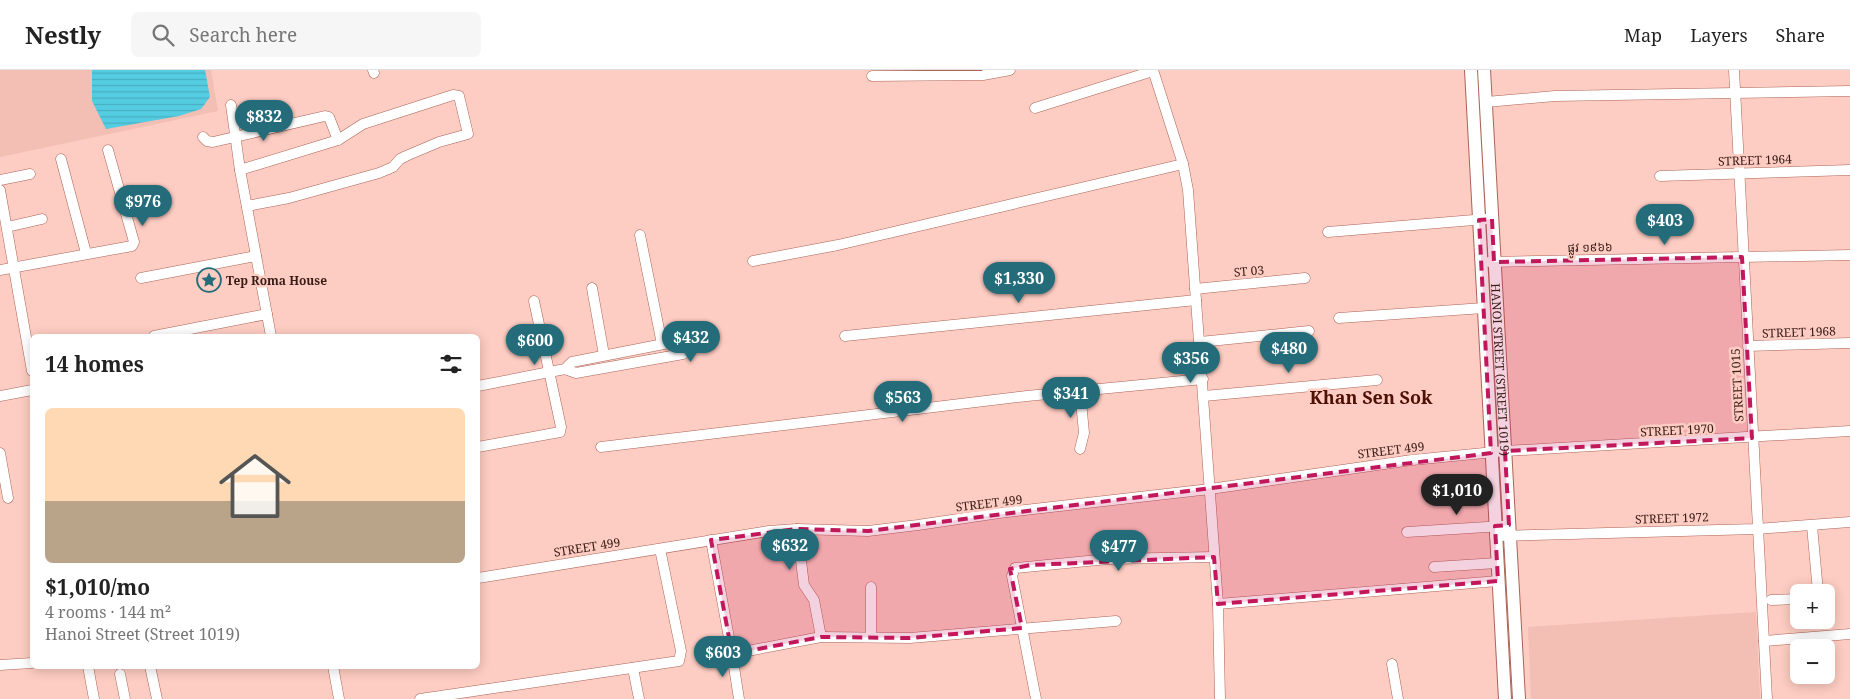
<!DOCTYPE html>
<html lang="en">
<head>
<meta charset="utf-8">
<style>
	:root { --surface:#fff; --page:#f6f6f6; --text:#222; --muted:#767676; --line:#e0e0e0; --accent:#246c79 }
	body { margin:0; font-family:"Noto Serif","Noto Sans Khmer",serif; background:var(--page); color:var(--text); height:100vh; display:flex; flex-direction:column; font-size:19px; white-space:nowrap }
	* { box-sizing:border-box; margin:0 }
	p { font-size:16px; color:var(--muted) }
	.icon { flex:none; width:28px; height:28px; fill:none; stroke:currentColor; stroke-width:2; stroke-linecap:round; stroke-linejoin:round }
	.map { position:relative; flex:1; overflow:hidden }
	.sheet { position:absolute; left:30px; top:264px; width:450px; height:335px; display:flex; flex-direction:column; background:var(--surface); border-radius:8px; box-shadow:0 2px 12px #0003 }
	.sheet>* { flex:none }
	.buttons { position:absolute; left:1790px; top:514px; display:grid; gap:10px }
	.buttons a { display:grid; place-items:center; width:45px; height:45px; border-radius:8px; background:var(--surface); box-shadow:0 2px 12px #0003; font-size:25px }
	.price { position:absolute; translate:-50% -42px; padding:0 11px; border-radius:18px; background:var(--accent); color:#fff; font-size:16px; line-height:32px; filter:drop-shadow(0 1px 2px #0008) }
	.price::after { content:''; position:absolute; left:50%; top:30px; width:15px; height:11px; margin-left:-8px; background:inherit; clip-path:polygon(0 0,100% 0,50% 100%) }
	.price.active { background:#222; color:#fff }
	ul { padding:0; list-style:none }
	li { display:grid; align-content:center; gap:10px; height:265px; padding:0 15px }
	li+li { border-top:1px solid var(--line) }
	li span { display:grid; place-items:center; height:155px; border-radius:8px; color:#555 }
	li>.icon { margin-inline-start:auto }
	span .icon { width:90px; height:90px; fill:#fffc; stroke-width:1 }
	li b { font-size:21px }
	h2 { display:flex; justify-content:space-between; align-items:center; height:60px; padding:0 15px; font-size:21px }
	header { display:flex; align-items:center; gap:30px; box-sizing:border-box; height:70px; padding:0 25px; background:var(--surface); border-bottom:1px solid var(--line) }
	header strong { font-size:24px }
	nav { display:flex; gap:28px; margin-inline-start:auto; font-size:18px }
	.search { width:350px; height:45px; background:var(--page); display:flex; align-items:center; gap:12px; box-sizing:border-box; padding:0 18px; border-radius:8px; color:var(--muted); font-size:19px }
	.map>svg:first-child { display:block }
	.built { fill:#f3beb3 }
	.water { fill:url(#water-rules) }
	.lines { fill:none; stroke-linecap:round; stroke-linejoin:round }
	.minor-casing { stroke:#ac6456; stroke-width:11 }
	.major-casing { stroke:#ac6456; stroke-width:14 }
	.minor { stroke:#fff; stroke-width:10 }
	.major { stroke:#fff; stroke-width:12 }
	.marked { fill:#c2185b; fill-opacity:0.2; stroke:#c2185b; stroke-width:4; stroke-dasharray:10 6; stroke-linejoin:round }
	.labels { text-anchor:middle; dominant-baseline:central; stroke-width:5; stroke-linejoin:round; paint-order:stroke }
	.street-label { font-size:12px; fill:#391b15; stroke:#fdccc2 }
	.poi-label { font-size:12px; font-weight:bold; fill:#391b15; stroke:#fdccc2; text-anchor:start }
	.district-label { font-size:18px; font-weight:bold; fill:#4e0f05; stroke:#fdccc2 }
</style>
</head>
<body>
<header>
<strong>Nestly</strong>
<div class="search"><svg class="icon" aria-label="search" viewBox="0 0 24 24"><circle cx="10" cy="10" r="6"/><path d="M15 15l6 6"/></svg>Search here</div>
<nav><a>Map</a><a>Layers</a><a>Share</a></nav>
</header>
<div class="map">
<svg width="1850" height="629" viewBox="0 0 1850 629">
	<defs>
		<pattern id="water-rules" width="6" height="5" patternUnits="userSpaceOnUse" patternTransform="scale(1.25)"><rect width="6" height="5" fill="#54cce2"/><path d="M0 2.5h6" fill="none" stroke="#4aafc1"/></pattern>
	</defs>
	<rect width="100%" height="100%" fill="#fdccc2"/>
	<g class="built">
		<polygon points="0,0 211,0 218,41 0,87"/>
		<polygon points="1756,542 1760,629 1531,629 1528,557"/>
	</g>
	<polygon class="water" points="92,0 205,0 210,27 201,39 179,46 106,59 92,31"/>
	<g class="lines">
		<g class="minor-casing">
			<g id="minor">
				<polyline points="373,0 374,3"/>
				<polyline points="1153,0 1183,94 1188,120 1218,534 1220,629"/>
				<polyline points="1734,0 1767,629"/>
				<polyline points="872,6 983,5 1010,0"/>
				<polyline points="1486,32 1555,26 1850,21"/>
				<polyline points="231,35 240,100 271,266"/>
				<polyline points="1035,38 1153,1"/>
				<polyline points="203,67 207,71 213,72 325,46 329,47 338,70"/>
				<polyline points="61,89 86,183"/>
				<polyline points="240,100 338,70 363,54 453,25 459,26 468,64 439,72 406,86 400,89 393,97 379,103 289,128 247,136"/>
				<polyline points="1660,106 1850,100"/>
				<polyline points="0,110 30,104"/>
				<polyline points="0,120 32,301"/>
				<polyline points="7,157 42,149"/>
				<polyline points="1328,162 1486,149"/>
				<polyline points="640,165 662,274"/>
				<polyline points="753,191 838,175 1183,94"/>
				<polyline points="1489,192 1850,185"/>
				<polyline points="0,200 132,176 134,172 108,80"/>
				<polyline points="141,208 256,186"/>
				<polyline points="592,218 604,285"/>
				<polyline points="1195,219 1305,208"/>
				<polyline points="1339,248 1484,238"/>
				<polyline points="154,266 267,244"/>
				<polyline points="845,266 1196,230"/>
				<polyline points="1200,272 1309,261"/>
				<polyline points="1748,276 1850,273"/>
				<polyline points="478,316 565,299 576,303 683,284 689,280 689,275 686,271 679,271 572,292 565,299"/>
				<polyline points="0,326 32,320"/>
				<polyline points="1204,326 1377,310"/>
				<polyline points="478,377 560,362 561,357 534,231"/>
				<polyline points="601,377 1027,326 1203,309"/>
				<polyline points="1080,379 1084,363 1080,321"/>
				<polyline points="0,383 8,428"/>
				<polyline points="1812,456 1818,522"/>
				<polyline points="797,459 804,515 814,530 821,567"/>
				<polyline points="1407,462 1503,456"/>
				<polyline points="1495,466 1756,459 1850,452"/>
				<polyline points="711,470 732,584 821,567 910,568 1116,551"/>
				<polyline points="1434,497 1497,493"/>
				<polyline points="478,508 769,461 797,459 868,461 918,455 999,443 1210,419 1412,390 1505,381 1850,361"/>
				<polyline points="871,517 871,566"/>
				<polyline points="1771,530 1799,529"/>
				<polyline points="1218,534 1498,511"/>
				<polyline points="1764,571 1850,564"/>
				<polyline points="732,584 739,629"/>
				<polyline points="1392,594 1398,629"/>
				<polyline points="0,595 32,593"/>
				<polyline points="88,596 94,629"/>
				<polyline points="150,596 157,629"/>
				<polyline points="333,596 339,629"/>
				<polyline points="633,598 639,629"/>
				<polyline points="120,604 125,629"/>
				<polyline points="420,629 679,591 681,581 660,479"/>
				<polyline points="1036,629 1012,506 1015,498 1108,489 1214,487"/>
			</g>
		</g>
		<g class="major-casing">
			<g id="major">
				<polyline points="1471,0 1505,629"/>
				<path id="s1" d="M1484,0L1519,629"/>
			</g>
		</g>
		<use href="#minor" class="minor"/>
		<use href="#major" class="major"/>
	</g>
	<path class="marked" d="M1492,149L1494,192L1742,187L1752,368L1505,381L1509,455L1495,456L1498,511L1218,534L1214,487L1031,495L1010,499L1022,558L910,568L821,567L732,584L711,470L797,459L868,461L1491,383L1479,150Z"/>
	<defs>
		<g id="sight-ring" transform="scale(1.25)"><circle r="9.5" fill="#fdccc2" stroke="#246c79" stroke-width="1.5"/><path d="M0-6L1.8-2.2L6-1.7L2.9 1.2L3.7 5.4L0 3.3L-3.7 5.4L-2.9 1.2L-6-1.7L-1.8-2.2Z" fill="#246c79"/></g>
	</defs>
	<g fill-rule="evenodd">
		<use href="#sight-ring" x="209" y="210"/>
	</g>
	<g class="labels">
		<g class="street-label">
			<text transform="translate(1755 90) rotate(-2)">STREET 1964</text>
			<text transform="translate(1590 177) rotate(-1)">ផ្លូវ ១៩៦៦</text>
			<text transform="translate(1249 201) rotate(-5)">ST 03</text>
			<text transform="translate(1799 262) rotate(-2)">STREET 1968</text>
			<text stroke="none"><textPath href="#s1" startOffset="300">HANOI STREET (STREET 1019)</textPath></text>
			<text transform="translate(1737 315) rotate(-93)">STREET 1015</text>
			<text transform="translate(1677 360) rotate(-3)">STREET 1970</text>
			<text transform="translate(1391 380) rotate(-7)">STREET 499</text>
			<text transform="translate(989 433) rotate(-7)">STREET 499</text>
			<text transform="translate(1672 448) rotate(-2)">STREET 1972</text>
			<text transform="translate(587 477) rotate(-9)">STREET 499</text>
		</g>
		<g class="poi-label">
			<text x="226" y="210">Tep Roma House</text>
		</g>
		<g class="district-label">
			<text x="1371" y="327">Khan Sen Sok</text>
		</g>
	</g>
</svg>
<div class="buttons">
<a>+</a>
<a>−</a>
</div>
<b class="price" style="left:264px;top:72px">$832</b>
<b class="price" style="left:143px;top:157px">$976</b>
<b class="price" style="left:1665px;top:176px">$403</b>
<b class="price" style="left:1019px;top:234px">$1,330</b>
<b class="price" style="left:691px;top:293px">$432</b>
<b class="price" style="left:535px;top:296px">$600</b>
<b class="price" style="left:1289px;top:304px">$480</b>
<b class="price" style="left:1191px;top:314px">$356</b>
<b class="price" style="left:1071px;top:349px">$341</b>
<b class="price" style="left:903px;top:353px">$563</b>
<b class="price active" style="left:1457px;top:446px">$1,010</b>
<b class="price" style="left:790px;top:501px">$632</b>
<b class="price" style="left:1119px;top:502px">$477</b>
<b class="price" style="left:723px;top:608px">$603</b>
<section class="sheet">
<h2>14 homes<svg class="icon" aria-label="filters" viewBox="0 0 24 24"><path d="M4 7h16M4 17h16"/><circle cx="9" cy="7" r="2"/><circle cx="15" cy="17" r="2"/></svg></h2>
<ul>
<li><span style="background:linear-gradient(#ffd9b3 60%,#b9a48a 0)"><svg class="icon" aria-label="home" viewBox="0 0 24 24"><path d="M3 11l9-7 9 7M6 9v11h12V9"/></svg></span><div><b>$1,010/mo</b><p>4 rooms · 144 m²</p><p>Hanoi Street (Street 1019)</p></div></li>
</ul>
</section>
</div>
</body>
</html>
